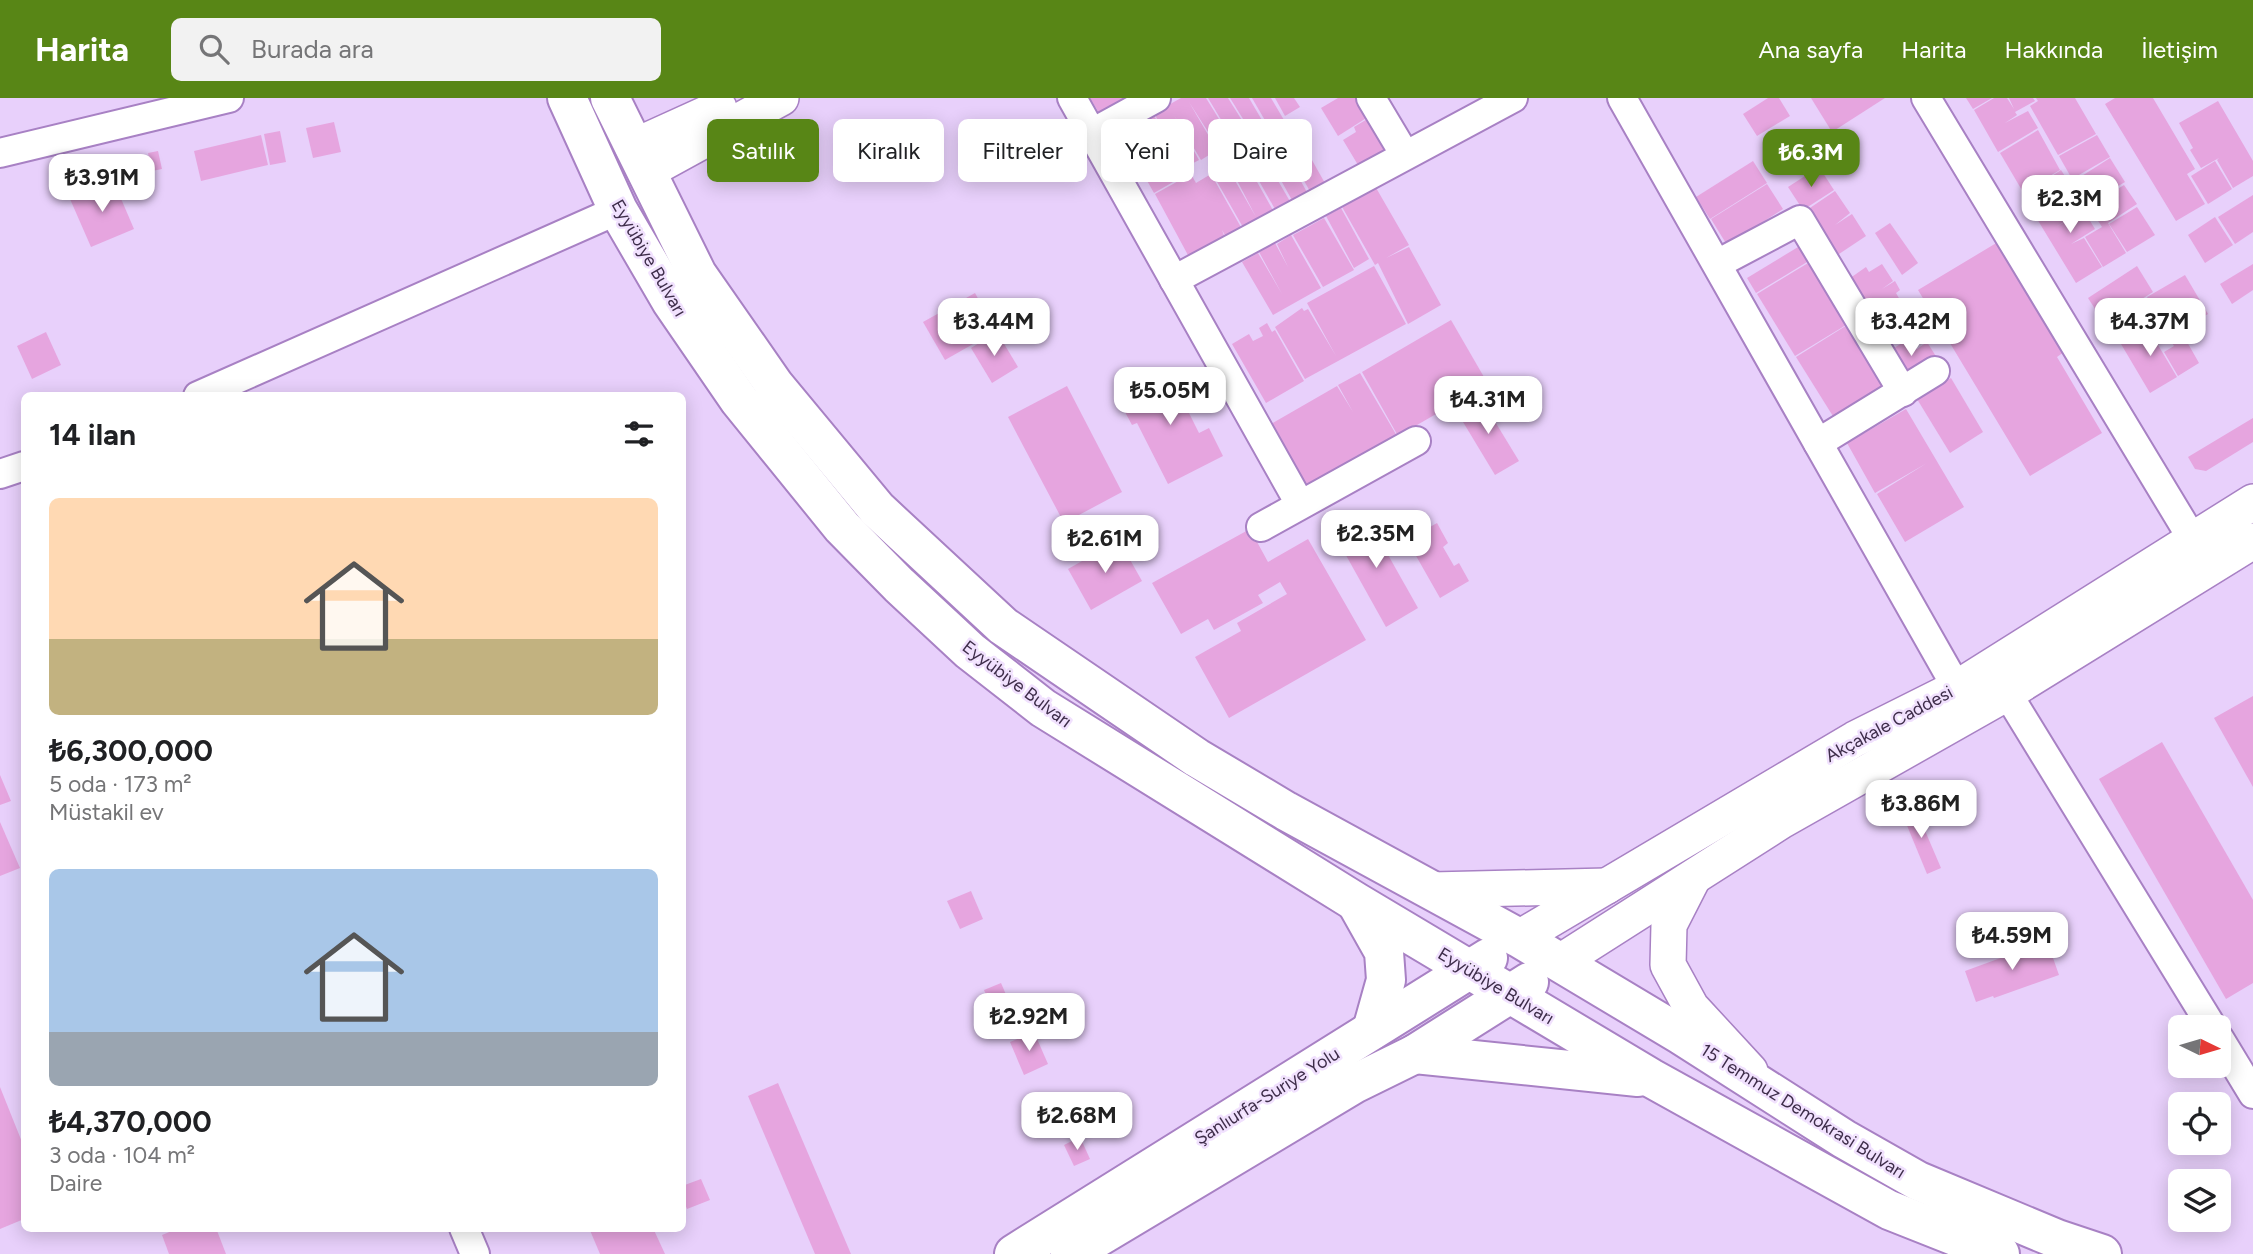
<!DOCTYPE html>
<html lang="tr">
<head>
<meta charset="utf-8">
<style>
	:root { --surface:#fff; --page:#f2f2f2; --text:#202124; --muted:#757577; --accent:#588616 }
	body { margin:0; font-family:Figtree,sans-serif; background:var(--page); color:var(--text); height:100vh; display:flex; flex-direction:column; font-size:26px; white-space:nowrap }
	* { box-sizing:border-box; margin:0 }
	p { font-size:23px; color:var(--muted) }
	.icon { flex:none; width:38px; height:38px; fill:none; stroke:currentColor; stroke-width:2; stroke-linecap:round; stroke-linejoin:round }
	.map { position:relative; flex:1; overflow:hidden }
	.side { position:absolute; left:21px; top:294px; width:665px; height:840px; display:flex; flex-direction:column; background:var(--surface); border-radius:10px; box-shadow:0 4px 18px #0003 }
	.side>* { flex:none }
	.hud { position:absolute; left:707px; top:21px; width:665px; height:63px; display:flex; gap:14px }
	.needle { width:46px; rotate:95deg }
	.fabs { position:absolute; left:2168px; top:917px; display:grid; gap:14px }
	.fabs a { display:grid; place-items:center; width:63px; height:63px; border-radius:10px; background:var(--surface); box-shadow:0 4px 18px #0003; font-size:35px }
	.price { position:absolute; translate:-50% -60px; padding:0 16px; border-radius:14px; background:#fff; color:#222; font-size:23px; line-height:46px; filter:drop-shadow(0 2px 4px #0008) }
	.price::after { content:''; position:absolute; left:50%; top:42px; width:21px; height:16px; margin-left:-10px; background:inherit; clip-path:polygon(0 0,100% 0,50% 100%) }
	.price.active { background:var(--accent); color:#fff }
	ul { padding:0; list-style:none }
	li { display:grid; align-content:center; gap:14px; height:371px; padding:0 28px }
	li span { display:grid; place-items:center; height:217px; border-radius:10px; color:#555 }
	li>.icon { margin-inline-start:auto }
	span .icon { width:126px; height:126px; fill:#fffc; stroke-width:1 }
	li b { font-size:30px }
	h2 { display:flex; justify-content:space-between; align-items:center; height:84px; padding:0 28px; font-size:30px }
	.chip { padding:0 24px; border-radius:10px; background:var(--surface); box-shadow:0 4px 18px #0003; font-size:24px; line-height:63px }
	.chip.active { background:var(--accent); color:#fff }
	header { display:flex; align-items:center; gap:42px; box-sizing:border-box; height:98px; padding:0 35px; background:var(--accent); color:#fff }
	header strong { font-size:33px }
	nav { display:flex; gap:38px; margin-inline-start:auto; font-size:24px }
	.search { width:490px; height:63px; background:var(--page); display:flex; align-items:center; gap:18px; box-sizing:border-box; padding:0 24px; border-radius:10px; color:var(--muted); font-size:26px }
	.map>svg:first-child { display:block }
	.building { fill:#e6a5df }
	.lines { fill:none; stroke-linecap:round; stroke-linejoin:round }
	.minor-casing { stroke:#a881c4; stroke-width:32 }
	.major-casing { stroke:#a881c4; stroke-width:38 }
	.highway-casing { stroke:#a881c4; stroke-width:42 }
	.minor { stroke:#fff; stroke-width:28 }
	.major { stroke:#fff; stroke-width:35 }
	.highway { stroke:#fff; stroke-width:38 }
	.labels { text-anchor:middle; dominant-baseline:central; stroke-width:5; stroke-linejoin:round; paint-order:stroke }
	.street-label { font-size:18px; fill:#3e2d4a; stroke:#f1e1fe }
</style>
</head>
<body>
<header>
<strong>Harita</strong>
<div class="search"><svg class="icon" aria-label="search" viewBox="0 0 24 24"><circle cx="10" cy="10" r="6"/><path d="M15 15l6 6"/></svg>Burada ara</div>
<nav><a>Ana sayfa</a><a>Harita</a><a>Hakkında</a><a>İletişim</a></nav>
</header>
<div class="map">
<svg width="2253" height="1156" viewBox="0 0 2253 1156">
	<rect width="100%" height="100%" fill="#e8d0fb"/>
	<g class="building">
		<polygon points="1090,0 1134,0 1102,20"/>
		<polygon points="1181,0 1206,0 1232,42 1219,51 1189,4 1217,52 1201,62 1174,17 1199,62 1184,70 1187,76 1154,95 1119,33 1152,14 1171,48 1154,15"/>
		<polygon points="1208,0 1228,0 1250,35 1235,45"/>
		<polygon points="1230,0 1249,0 1266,29 1253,37"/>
		<polygon points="1252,0 1271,0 1284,22 1270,31"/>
		<polygon points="1275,0 1294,0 1300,9 1285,18"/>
		<polygon points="1338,0 1357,0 1368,19 1338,38 1321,10"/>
		<polygon points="1768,0 1779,0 1790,18 1757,38 1743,16"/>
		<polygon points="1811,0 1885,0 1832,34"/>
		<polygon points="1966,0 1992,0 1973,11"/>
		<polygon points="1994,0 2007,0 2014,11 2009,0 2033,0 2035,3 2015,14 2017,17 2005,25 2028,13 2038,30 1998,54 1974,12"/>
		<polygon points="2036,0 2075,0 2096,36 2058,57 2030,8 2038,3"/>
		<polygon points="2115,0 2153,0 2195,71 2187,76 2205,106 2176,123 2105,6"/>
		<polygon points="2218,3 2253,63 2253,78 2233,90 2217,62 2219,60 2201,70 2190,52 2193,50 2179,25"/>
		<polygon points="1369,20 1387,50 1358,67 1343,42 1356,34 1354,29"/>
		<polygon points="334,24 341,54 313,60 306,30"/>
		<polygon points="1295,32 1326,87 1311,95 1280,41"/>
		<polygon points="2038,32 2060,72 2023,94 2000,55"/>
		<polygon points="280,33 286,64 270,67 264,36"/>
		<polygon points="261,37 268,67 201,83 194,53"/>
		<polygon points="2097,37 2110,59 2072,81 2059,58"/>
		<polygon points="1277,40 1308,96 1293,104 1262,48"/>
		<polygon points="1259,50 1291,105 1276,113 1245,58"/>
		<polygon points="158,53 162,71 152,73 148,55"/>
		<polygon points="1243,59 1274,114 1244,131 1212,75 1226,67 1256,119 1229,67"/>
		<polygon points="2110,60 2125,84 2088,106 2074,83"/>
		<polygon points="1753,63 1767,85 1710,121 1696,99"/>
		<polygon points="2215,63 2232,91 2208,106 2191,78"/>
		<polygon points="1819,69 1834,92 1803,112 1788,89"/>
		<polygon points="2061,72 2072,89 2035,113 2024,96"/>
		<polygon points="1191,76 1196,85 1211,76 1242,131 1226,139 1222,132 1225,140 1189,159 1155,96"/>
		<polygon points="113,82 134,131 91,149 70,101"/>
		<polygon points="1767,86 1783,111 1727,147 1711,121"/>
		<polygon points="2124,87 2137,106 2108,125 2126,155 2103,169 2085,139 2102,129 2089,109"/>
		<polygon points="1375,88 1409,147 1386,160 1409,149 1441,207 1408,226 1378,165 1375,167 1341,107"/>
		<polygon points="2071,92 2083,112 2056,129 2084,113 2095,131 2071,146 2084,140 2102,169 2076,185 2034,116"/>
		<polygon points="1835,93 1850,115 1835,127 1852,116 1866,138 1833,160 1804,114"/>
		<polygon points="2253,97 2253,134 2235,146 2218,119"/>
		<polygon points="2137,109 2155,137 2127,154 2109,126"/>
		<polygon points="1341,110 1369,161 1354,170 1326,118"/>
		<polygon points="2215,119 2233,147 2205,165 2188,137"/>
		<polygon points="1324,120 1354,172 1323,189 1293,137"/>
		<polygon points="1890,125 1918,165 1902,177 1875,135"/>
		<polygon points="1291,137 1321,190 1273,217 1242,164 1258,155 1282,196 1259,154 1275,145 1288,169 1277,146"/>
		<polygon points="1998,144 2064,254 2057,259 2102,335 2030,378 1918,192"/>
		<polygon points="1803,146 1812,161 1756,195 1747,180"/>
		<polygon points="1813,162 1851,224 1795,258 1757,196"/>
		<polygon points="1882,166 1893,183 1882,191 1895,183 1900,192 1896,195 1904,209 1875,228 1846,183 1866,169 1869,174"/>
		<polygon points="2253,166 2253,192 2232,206 2220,186"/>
		<polygon points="1374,168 1406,226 1305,281 1275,229 1302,210 1304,213 1308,211 1336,258 1307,205"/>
		<polygon points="2137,168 2153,194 2104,225 2088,200"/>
		<polygon points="2185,177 2208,216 2170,238 2147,199"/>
		<polygon points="975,195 996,233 945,262 923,224"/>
		<polygon points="1451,222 1488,286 1398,338 1362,274"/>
		<polygon points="1852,224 1892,289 1836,323 1796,259"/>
		<polygon points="2157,224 2167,241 2158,247 2177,279 2150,295 2121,246"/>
		<polygon points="1267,225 1272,234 1275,232 1304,283 1266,305 1232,246 1249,236 1253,243 1263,238 1259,230"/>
		<polygon points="46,234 61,267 32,281 17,248"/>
		<polygon points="997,234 1018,269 992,285 971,250"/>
		<polygon points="2182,235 2199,265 2178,278 2164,254 2174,248 2170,242"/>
		<polygon points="1910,240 1917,251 1927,244 1937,260 1903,282 1886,255"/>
		<polygon points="1176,272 1188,295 1181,299 1199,335 1209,330 1223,358 1168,386 1137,325 1132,327 1118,301"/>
		<polygon points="1360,275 1397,338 1307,389 1271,326 1337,288 1353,314 1338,287"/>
		<polygon points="1951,280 1983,334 1950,355 1917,301"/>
		<polygon points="1067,288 1122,394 1064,425 1008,319"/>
		<polygon points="1480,299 1519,363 1495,377 1457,314"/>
		<polygon points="1906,311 1964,409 1905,444 1877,396 1927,365 1875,395 1847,345"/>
		<polygon points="2253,320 2253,344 2206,373 2195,371 2188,359"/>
		<polygon points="1365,416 1418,510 1386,529 1333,434"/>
		<polygon points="1437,425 1448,445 1443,449 1454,468 1459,465 1469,483 1440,500 1407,442"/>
		<polygon points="1250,431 1268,464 1308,441 1366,542 1229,620 1195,559 1241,533 1237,525 1287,496 1280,484 1258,497 1263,505 1214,532 1208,521 1181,536 1152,485"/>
		<polygon points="1119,442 1142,483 1091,512 1068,471"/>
		<polygon points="2253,598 2253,689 2214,620"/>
		<polygon points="2162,644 2253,802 2253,885 2226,901 2099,681"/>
		<polygon points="0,677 11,703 0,707"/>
		<polygon points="1914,707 1941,770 1927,776 1901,713"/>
		<polygon points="0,724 20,770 0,778"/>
		<polygon points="971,793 983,821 960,831 947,803"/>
		<polygon points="2047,843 2059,877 1994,900 1993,898 1976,904 1965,873"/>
		<polygon points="1001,885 1014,915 998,923 984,892"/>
		<polygon points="1034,934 1048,966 1024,977 1010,944"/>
		<polygon points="778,985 851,1156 815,1156 748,998"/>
		<polygon points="0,989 24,1049 24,1121 0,1131"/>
		<polygon points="1080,1039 1090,1061 1074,1068 1064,1047"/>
		<polygon points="701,1081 710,1102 687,1111 682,1099 682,1088"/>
		<polygon points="179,1130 216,1130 226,1156 169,1156 162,1137"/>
		<polygon points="589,1130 653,1130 665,1156 600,1156"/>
	</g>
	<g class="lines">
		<g class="minor-casing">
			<g id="minor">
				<polyline points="1072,0 1300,406"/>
				<polyline points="1371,0 1405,57"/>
				<polyline points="1622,0 1957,590"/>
				<polyline points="1926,0 2193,442"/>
				<polyline points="1092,35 1156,0"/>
				<polyline points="0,55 229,0"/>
				<polyline points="1717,166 1800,122 1903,294"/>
				<polyline points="1174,182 1513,0"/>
				<polyline points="198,298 618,112"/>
				<polyline points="1818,345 1935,273"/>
				<polyline points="0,376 24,368"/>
				<polyline points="1261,429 1416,343"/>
				<polyline points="2007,595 2212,929"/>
				<polyline points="2219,940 2253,996"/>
				<polyline points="464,1130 475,1156"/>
			</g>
		</g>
		<g class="major-casing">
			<g id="major">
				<polyline points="633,49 719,10"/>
				<polyline points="646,74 781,0"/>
				<polyline points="1693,780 1669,827 1668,867 1691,909 1750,973"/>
				<polyline points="1432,792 1607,788"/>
				<polyline points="1519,840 1855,641 1957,590 2253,404"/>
				<polyline points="1560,864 1781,723 2007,595 2253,443"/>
			</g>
		</g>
		<g class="highway-casing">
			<g id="highway">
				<polyline points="567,0 618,112 671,203 739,302 842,429 899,487 970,553 1043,610 1356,804 1651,980 1889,1112 2000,1156"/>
				<polyline points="610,0 697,176 775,288 877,411 1003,528 1197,660 1286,713 1519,840 1681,937 1844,1041 1918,1083 2057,1141 2102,1156"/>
				<polyline points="1357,806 1384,854 1386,882 1372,932"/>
				<polyline points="1415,956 1638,979"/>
				<polyline points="1014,1156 1488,860"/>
				<polyline points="1070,1156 1354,986 1415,956 1529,884"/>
			</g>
		</g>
		<use href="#minor" class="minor"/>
		<use href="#major" class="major"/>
		<use href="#highway" class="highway"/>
	</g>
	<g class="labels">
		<g class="street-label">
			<text transform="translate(649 160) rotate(60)">Eyyübiye Bulvarı</text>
			<text transform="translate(1017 586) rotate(37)">Eyyübiye Bulvarı</text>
			<text transform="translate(1889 626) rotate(-28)">Akçakale Caddesi</text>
			<text transform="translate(1496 888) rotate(31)">Eyyübiye Bulvarı</text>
			<text transform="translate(1267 998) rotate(-32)">Şanlıurfa-Suriye Yolu</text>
			<text transform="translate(1803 1013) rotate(32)">15 Temmuz Demokrasi Bulvarı</text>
		</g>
	</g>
</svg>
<div class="fabs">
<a><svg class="needle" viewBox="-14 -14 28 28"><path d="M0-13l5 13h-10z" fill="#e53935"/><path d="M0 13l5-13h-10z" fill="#757577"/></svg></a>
<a><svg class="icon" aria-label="locate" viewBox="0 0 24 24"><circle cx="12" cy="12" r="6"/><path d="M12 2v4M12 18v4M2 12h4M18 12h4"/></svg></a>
<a><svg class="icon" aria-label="layers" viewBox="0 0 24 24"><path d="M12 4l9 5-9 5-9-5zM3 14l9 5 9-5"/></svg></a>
</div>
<b class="price active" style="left:1811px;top:91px">₺6.3M</b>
<b class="price" style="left:102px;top:116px">₺3.91M</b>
<b class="price" style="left:2070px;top:137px">₺2.3M</b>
<b class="price" style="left:994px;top:260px">₺3.44M</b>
<b class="price" style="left:1911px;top:260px">₺3.42M</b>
<b class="price" style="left:2150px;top:260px">₺4.37M</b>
<b class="price" style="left:1170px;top:329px">₺5.05M</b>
<b class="price" style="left:1488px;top:338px">₺4.31M</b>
<b class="price" style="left:1376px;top:472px">₺2.35M</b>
<b class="price" style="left:1105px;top:477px">₺2.61M</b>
<b class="price" style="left:1921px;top:742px">₺3.86M</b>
<b class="price" style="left:2012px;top:874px">₺4.59M</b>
<b class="price" style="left:1029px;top:955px">₺2.92M</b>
<b class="price" style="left:1077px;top:1054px">₺2.68M</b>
<div class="hud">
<a class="chip active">Satılık</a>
<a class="chip">Kiralık</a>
<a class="chip">Filtreler</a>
<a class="chip">Yeni</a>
<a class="chip">Daire</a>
</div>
<section class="side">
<h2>14 ilan<svg class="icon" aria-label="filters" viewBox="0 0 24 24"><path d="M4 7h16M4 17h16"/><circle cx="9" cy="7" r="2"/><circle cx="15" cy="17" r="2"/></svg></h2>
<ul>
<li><span style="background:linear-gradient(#ffd9b3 65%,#c2b280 0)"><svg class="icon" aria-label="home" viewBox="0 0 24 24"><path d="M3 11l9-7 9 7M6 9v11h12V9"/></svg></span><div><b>₺6,300,000</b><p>5 oda · 173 m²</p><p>Müstakil ev</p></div></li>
<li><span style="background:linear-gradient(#a9c7e8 75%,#9aa5b1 0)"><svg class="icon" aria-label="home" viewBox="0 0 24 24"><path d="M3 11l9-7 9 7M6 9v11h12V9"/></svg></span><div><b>₺4,370,000</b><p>3 oda · 104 m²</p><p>Daire</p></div></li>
</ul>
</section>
</div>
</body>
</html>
